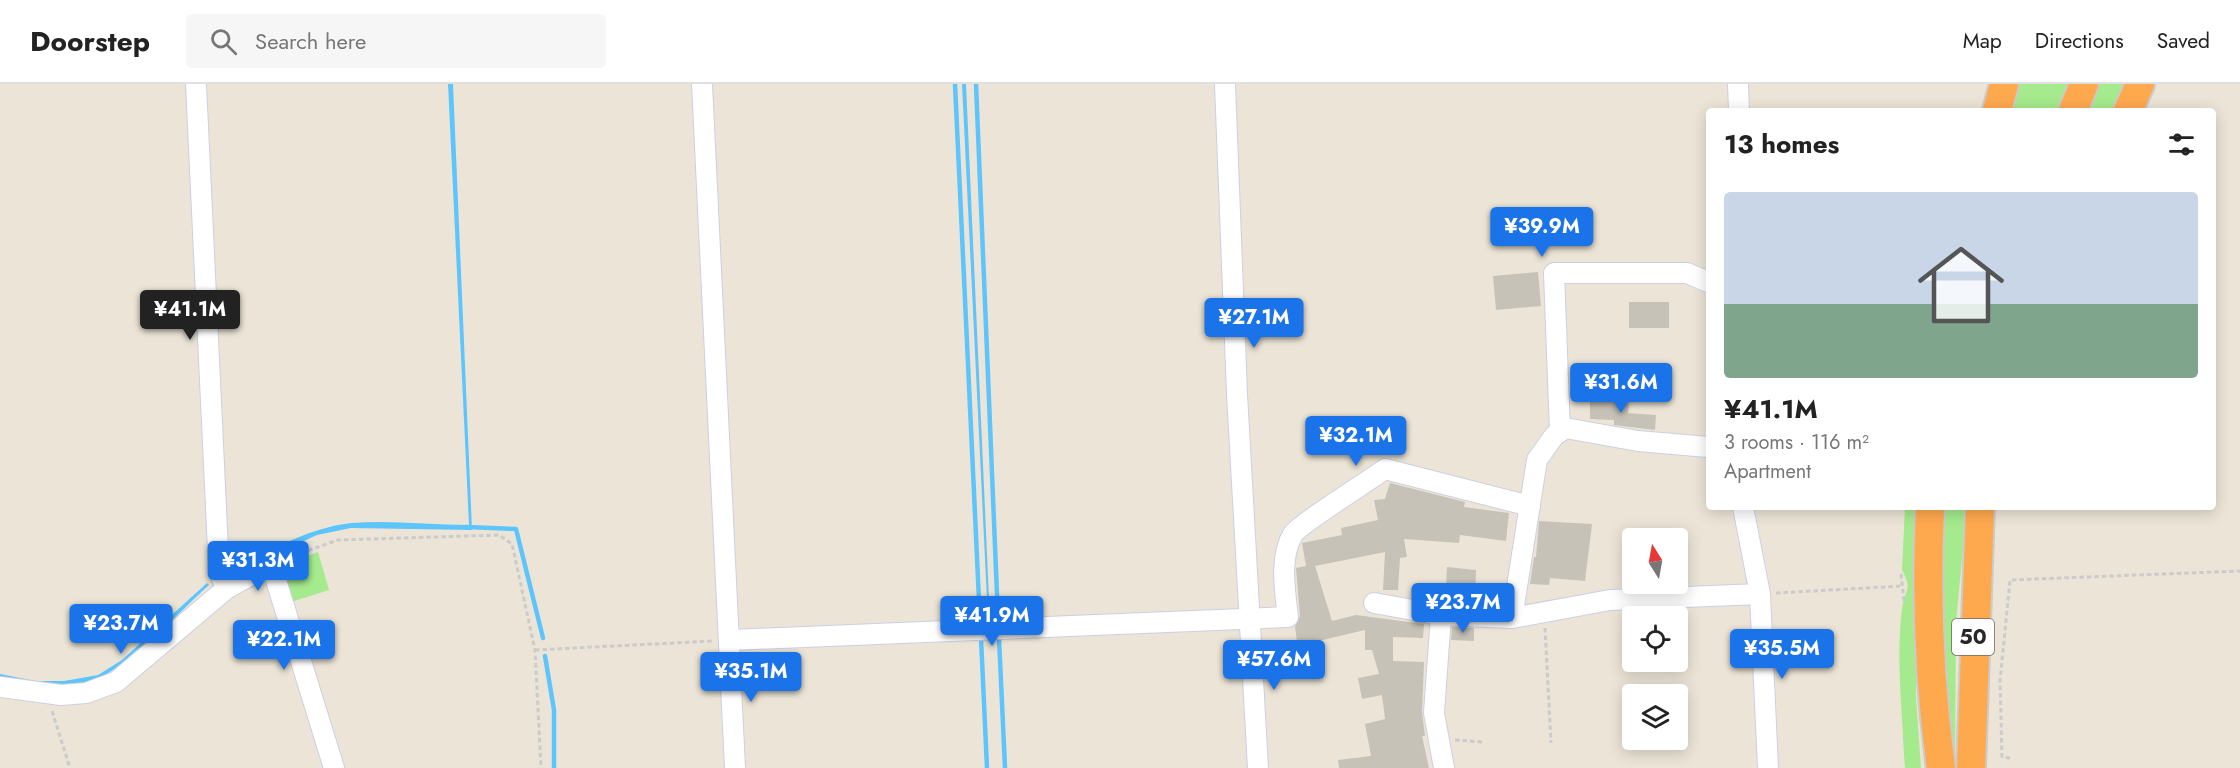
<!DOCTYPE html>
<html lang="en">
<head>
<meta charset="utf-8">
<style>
	:root { --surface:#fff; --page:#f6f6f6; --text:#222; --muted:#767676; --line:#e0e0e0; --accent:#1a73e8 }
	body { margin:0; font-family:Jost,sans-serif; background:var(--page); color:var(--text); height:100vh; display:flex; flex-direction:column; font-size:22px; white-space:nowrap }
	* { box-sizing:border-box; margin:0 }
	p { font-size:20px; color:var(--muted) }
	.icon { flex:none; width:33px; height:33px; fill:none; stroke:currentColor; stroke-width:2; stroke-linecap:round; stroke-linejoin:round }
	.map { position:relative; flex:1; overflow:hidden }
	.sheet { position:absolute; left:1706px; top:24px; width:510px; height:402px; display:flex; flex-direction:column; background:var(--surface); border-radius:6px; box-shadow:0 3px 15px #0003 }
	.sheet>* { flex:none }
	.needle { width:39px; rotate:349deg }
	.tools { position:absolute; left:1622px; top:444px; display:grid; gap:12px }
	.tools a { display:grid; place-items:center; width:66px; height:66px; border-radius:6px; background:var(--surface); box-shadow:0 3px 15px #0003; font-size:30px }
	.price { position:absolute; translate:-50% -51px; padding:0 14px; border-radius:6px; background:var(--accent); color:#fff; font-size:20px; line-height:39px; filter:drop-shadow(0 2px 3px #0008) }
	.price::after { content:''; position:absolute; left:50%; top:36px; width:18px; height:14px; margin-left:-9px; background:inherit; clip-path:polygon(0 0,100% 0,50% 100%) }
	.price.active { background:#222; color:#fff }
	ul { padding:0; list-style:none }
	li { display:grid; align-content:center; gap:12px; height:318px; padding:0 18px }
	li+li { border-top:2px solid var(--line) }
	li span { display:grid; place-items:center; height:186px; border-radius:6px; color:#555 }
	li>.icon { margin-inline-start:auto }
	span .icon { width:108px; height:108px; fill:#fffc; stroke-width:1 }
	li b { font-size:26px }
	h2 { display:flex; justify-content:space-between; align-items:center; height:72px; padding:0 18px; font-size:26px }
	header { display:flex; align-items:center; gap:36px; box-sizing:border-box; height:84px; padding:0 30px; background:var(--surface); border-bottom:2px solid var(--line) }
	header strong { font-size:28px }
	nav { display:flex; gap:33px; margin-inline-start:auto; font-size:21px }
	.search { width:420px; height:54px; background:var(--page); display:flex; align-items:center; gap:15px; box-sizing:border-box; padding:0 21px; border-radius:6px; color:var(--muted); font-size:22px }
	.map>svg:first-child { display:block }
	.green { fill:#a5ea8d }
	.water { fill:#5dc5fc }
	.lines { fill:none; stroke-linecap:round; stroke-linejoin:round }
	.stream { stroke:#5dc5fc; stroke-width:4.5 }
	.building { fill:#c7c2b7 }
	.minor-casing { stroke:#cccfe3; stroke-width:22 }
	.highway-casing { stroke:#cbcbcb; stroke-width:32 }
	.path { stroke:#cbcbcb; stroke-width:3; stroke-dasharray:4.5 3; stroke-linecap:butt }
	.minor { stroke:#fff; stroke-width:20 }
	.highway { stroke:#ffa94f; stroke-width:28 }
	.labels { text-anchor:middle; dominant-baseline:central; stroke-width:5; stroke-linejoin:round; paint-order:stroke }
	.shield { fill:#fff; stroke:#686868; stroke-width:1.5 }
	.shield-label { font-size:21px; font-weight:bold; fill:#282828 }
</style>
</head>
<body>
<header>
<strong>Doorstep</strong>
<div class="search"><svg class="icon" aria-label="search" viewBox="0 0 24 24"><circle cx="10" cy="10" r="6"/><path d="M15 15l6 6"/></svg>Search here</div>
<nav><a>Map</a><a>Directions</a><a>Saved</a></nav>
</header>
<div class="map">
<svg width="2240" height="684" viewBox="0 0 2240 684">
	<rect width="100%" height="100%" fill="#ece5d7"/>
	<g class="green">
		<polygon points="2012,0 2073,0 2062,27 2004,27"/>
		<polygon points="2098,0 2131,0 2117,27 2087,27"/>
		<path d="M1905,423H1917L1916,612L1921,684H1905L1904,671C1902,623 1896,572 1902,525C1905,503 1913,507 1902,486Z"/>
		<polygon points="1938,423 1967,423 1956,538 1955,684 1948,684"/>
		<polygon points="318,468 329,506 288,519 277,483"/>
	</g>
	<g class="water">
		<path d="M448,0H453L472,446L351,444L317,451L236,488L235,484C270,466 311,443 352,439C390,436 430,441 469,441Z"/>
		<polygon points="962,0 966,0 990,537 988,537"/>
		<path d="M207,499L209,501C181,526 125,587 91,597C62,605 29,599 0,593V590L35,597H64L98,591L122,576Z"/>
	</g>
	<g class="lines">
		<g class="stream">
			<polyline points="955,0 980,538"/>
			<polyline points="976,0 998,535"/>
			<polyline points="466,443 516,445 543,554"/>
			<polyline points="981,554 987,684"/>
			<polyline points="999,554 1005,684"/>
			<polyline points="545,572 554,626 554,684"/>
		</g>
	</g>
	<g class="building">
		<polygon points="1538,188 1541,222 1496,226 1493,192"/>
		<rect x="1629" y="218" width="40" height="26"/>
		<polygon points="1590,316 1629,316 1628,329 1656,331 1655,346 1614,341 1614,336 1590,335"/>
		<polygon points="1390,399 1465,418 1464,423 1509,429 1506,457 1460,451 1459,459 1404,455 1407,473 1400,474 1398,506 1383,506 1385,468 1315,482 1332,537 1356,531 1424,540 1423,554 1393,553 1393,577 1424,578 1422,628 1425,652 1422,652 1429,684 1339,684 1338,676 1371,672 1365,640 1385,635 1382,611 1362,615 1358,594 1379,590 1372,566 1365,566 1365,546 1314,558 1317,577 1300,580 1295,543 1300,532 1296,484 1306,482 1302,459 1342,451 1341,444 1378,436 1374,416 1385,415"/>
		<polygon points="1539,437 1592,440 1585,497 1550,494 1549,501 1530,500 1534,473 1536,473"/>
		<polygon points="1447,483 1476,486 1475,520 1454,520 1455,504 1446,504"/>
		<polygon points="1452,543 1474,544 1474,557 1451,556"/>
	</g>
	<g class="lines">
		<g class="minor-casing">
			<g id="minor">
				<polyline points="196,0 219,487 226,505"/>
				<polyline points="702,0 735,684"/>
				<polyline points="1225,0 1237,310 1258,684"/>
				<polyline points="1738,0 1739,27"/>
				<polyline points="1560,348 1554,189 1687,189 1708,198"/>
				<polyline points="1743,423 1760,510 1768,684"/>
				<polyline points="1374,519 1441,531"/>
				<polyline points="1512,534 1537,376 1554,352 1565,344 1638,357 1708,363"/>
				<path d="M730,556L1288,533C1285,508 1279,473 1293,450C1300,440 1370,396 1385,385L1530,422"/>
				<polyline points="0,603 61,611 86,609 116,598 226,505 271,480 334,684"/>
				<polyline points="1444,684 1434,629 1441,531 1512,534 1610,516 1760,510"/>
			</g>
		</g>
		<g class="highway-casing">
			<g id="highway">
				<polyline points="1997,27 2004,0"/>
				<polyline points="2073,27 2084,0"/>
				<polyline points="2128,27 2140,0"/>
				<path d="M1930,423C1926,510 1929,598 1941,684"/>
				<polyline points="1971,684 1980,423"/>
			</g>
		</g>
		<g class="path">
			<polyline points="287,474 338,456 499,451 512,460 535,566 541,684"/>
			<polyline points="1901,490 1904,517"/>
			<polyline points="1776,509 1902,502"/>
			<polyline points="1545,544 1551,659"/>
			<polyline points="535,566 713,557"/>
			<polyline points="52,627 70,684"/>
			<polyline points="1455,656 1483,658"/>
			<polyline points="2010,674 2002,673 2000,597 2010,496 2240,487"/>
		</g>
		<use href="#minor" class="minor"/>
		<use href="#highway" class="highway"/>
	</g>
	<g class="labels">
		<rect class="shield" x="1952" y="535" width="42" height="36" rx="4.5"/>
		<g class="shield-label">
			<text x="1973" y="553">50</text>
		</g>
	</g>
</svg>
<div class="tools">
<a><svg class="needle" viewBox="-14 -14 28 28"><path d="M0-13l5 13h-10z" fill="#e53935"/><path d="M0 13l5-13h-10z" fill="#767676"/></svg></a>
<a><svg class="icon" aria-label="locate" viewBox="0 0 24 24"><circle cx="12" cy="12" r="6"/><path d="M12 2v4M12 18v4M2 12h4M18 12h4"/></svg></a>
<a><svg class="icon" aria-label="layers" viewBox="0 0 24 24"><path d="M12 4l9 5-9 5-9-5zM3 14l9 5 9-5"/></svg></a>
</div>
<b class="price" style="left:1542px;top:174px">¥39.9M</b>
<b class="price active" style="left:190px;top:257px">¥41.1M</b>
<b class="price" style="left:1254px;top:265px">¥27.1M</b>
<b class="price" style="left:1621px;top:330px">¥31.6M</b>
<b class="price" style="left:1356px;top:383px">¥32.1M</b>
<b class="price" style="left:258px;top:508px">¥31.3M</b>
<b class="price" style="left:1463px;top:550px">¥23.7M</b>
<b class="price" style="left:992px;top:563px">¥41.9M</b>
<b class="price" style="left:121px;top:571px">¥23.7M</b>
<b class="price" style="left:284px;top:587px">¥22.1M</b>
<b class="price" style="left:1782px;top:596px">¥35.5M</b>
<b class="price" style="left:1274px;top:607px">¥57.6M</b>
<b class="price" style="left:751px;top:619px">¥35.1M</b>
<section class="sheet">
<h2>13 homes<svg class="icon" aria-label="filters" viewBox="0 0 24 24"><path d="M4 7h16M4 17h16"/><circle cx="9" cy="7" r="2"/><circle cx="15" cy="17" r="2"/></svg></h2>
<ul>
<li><span style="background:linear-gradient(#c9d6e8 60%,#7fa58c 0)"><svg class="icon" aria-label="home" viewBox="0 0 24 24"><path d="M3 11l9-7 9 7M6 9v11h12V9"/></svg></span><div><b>¥41.1M</b><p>3 rooms · 116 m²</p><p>Apartment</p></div></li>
</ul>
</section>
</div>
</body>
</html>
